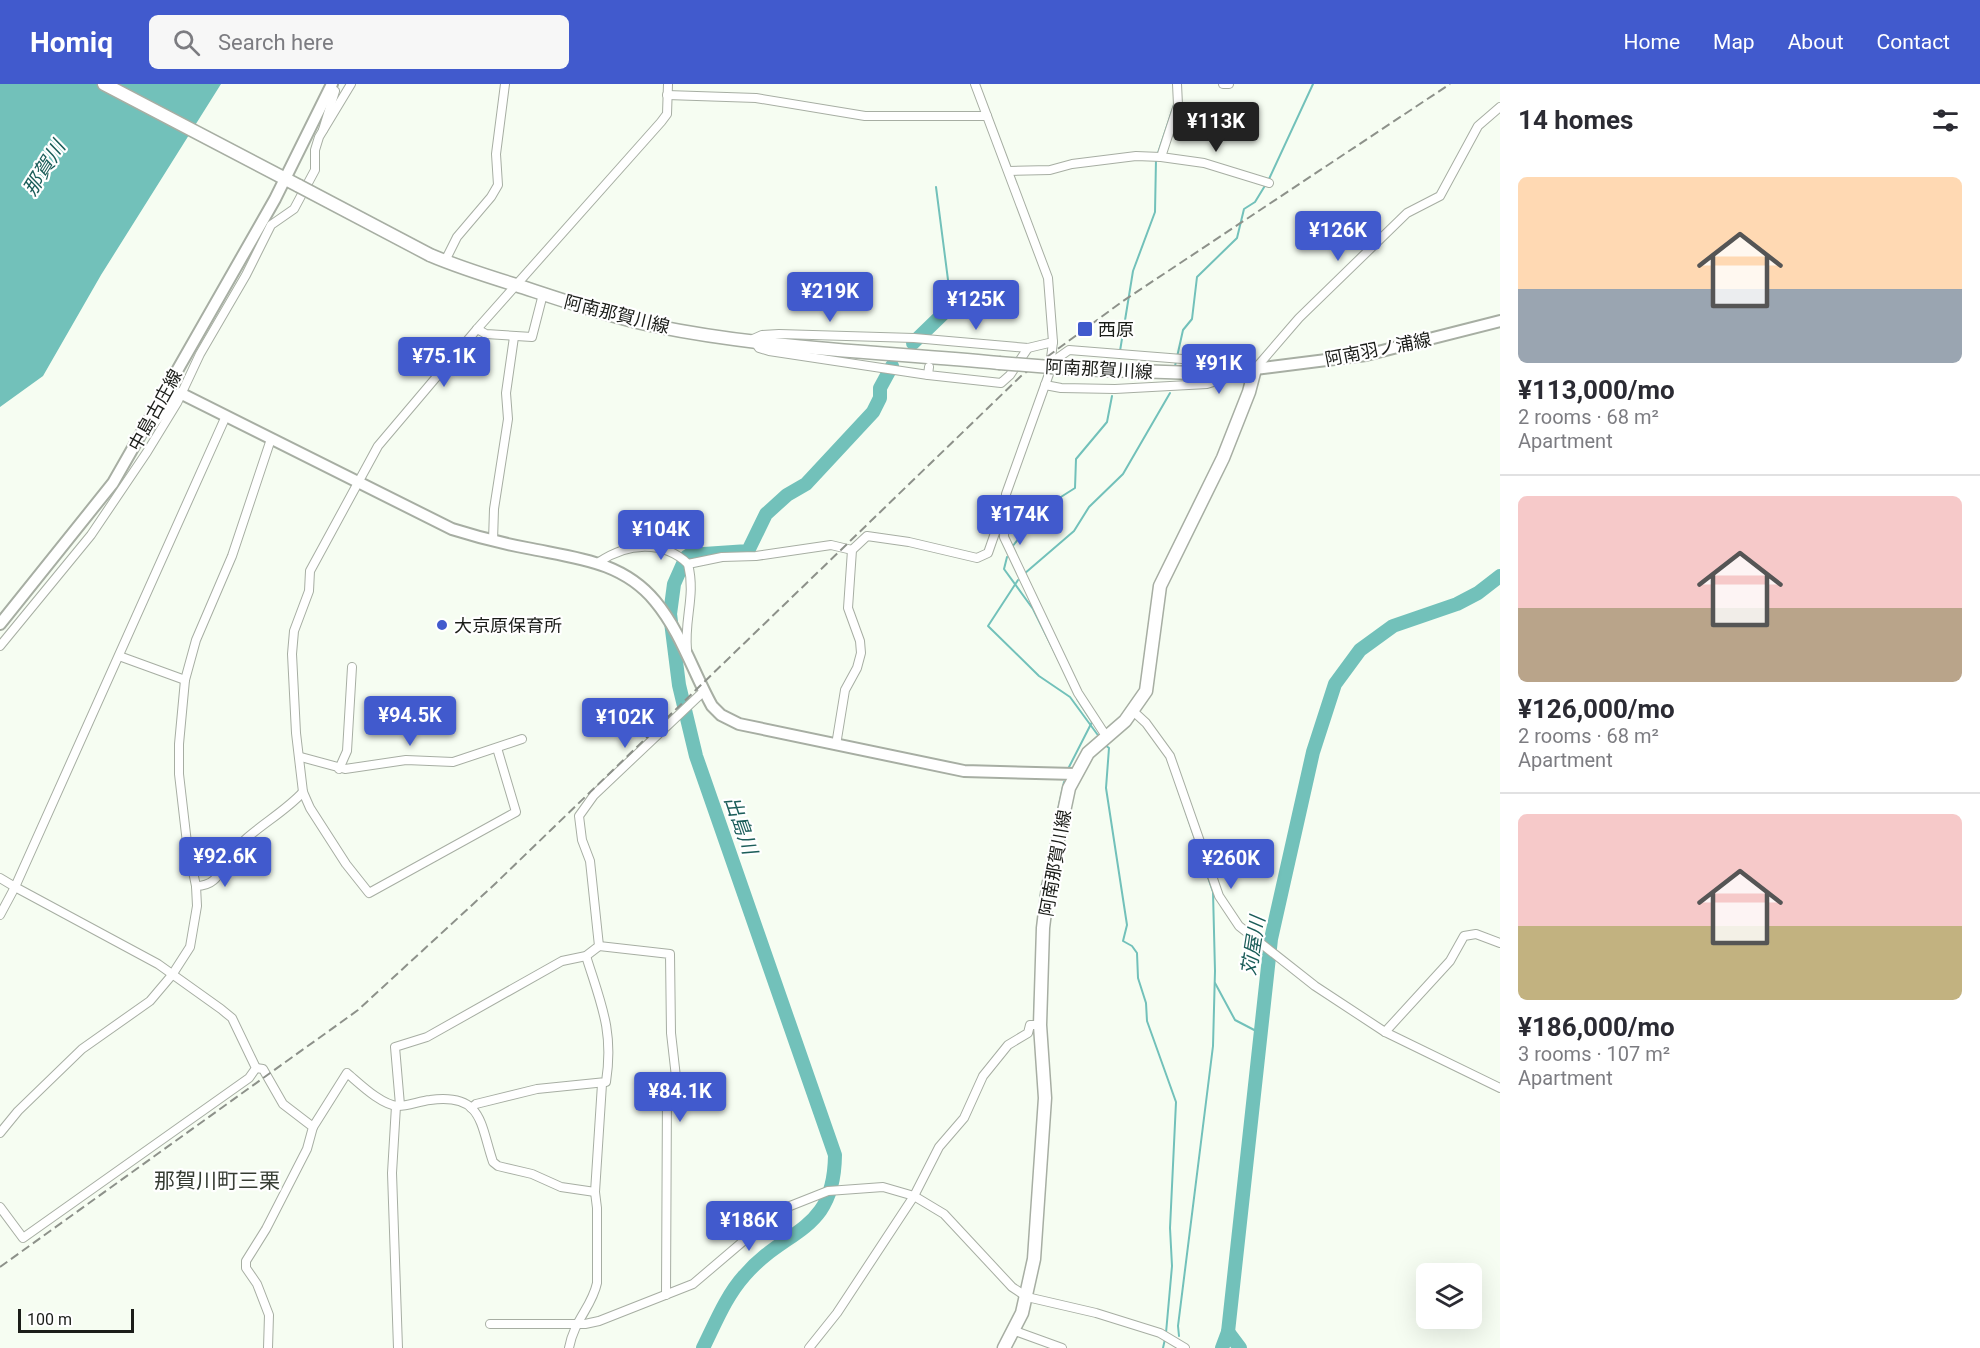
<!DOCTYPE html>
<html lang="en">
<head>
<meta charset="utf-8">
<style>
	:root { --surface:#fff; --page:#f7f7f7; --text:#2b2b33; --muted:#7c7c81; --line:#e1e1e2; --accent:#415acd }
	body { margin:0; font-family:Roboto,"Noto Sans JP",sans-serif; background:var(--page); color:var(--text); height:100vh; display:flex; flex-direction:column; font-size:22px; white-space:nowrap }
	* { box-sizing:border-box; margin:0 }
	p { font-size:20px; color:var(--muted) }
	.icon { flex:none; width:33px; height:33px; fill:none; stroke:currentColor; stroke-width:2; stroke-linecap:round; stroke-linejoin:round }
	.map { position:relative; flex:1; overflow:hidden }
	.sheet { display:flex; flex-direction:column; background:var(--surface); width:480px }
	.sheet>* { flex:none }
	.fabs { position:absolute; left:1416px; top:1179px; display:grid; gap:12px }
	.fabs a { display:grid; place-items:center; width:66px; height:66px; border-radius:9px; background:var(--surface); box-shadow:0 6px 24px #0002; font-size:30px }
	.scale { position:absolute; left:18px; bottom:15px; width:116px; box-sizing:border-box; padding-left:6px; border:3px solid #1b1d19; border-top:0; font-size:16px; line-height:21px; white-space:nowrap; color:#1b1d19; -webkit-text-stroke:4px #fff; paint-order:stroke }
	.price { position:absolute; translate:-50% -51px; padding:0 14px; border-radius:6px; background:var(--accent); color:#fff; font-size:20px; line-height:39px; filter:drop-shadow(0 2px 3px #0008) }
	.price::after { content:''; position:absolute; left:50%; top:36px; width:18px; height:14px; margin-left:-9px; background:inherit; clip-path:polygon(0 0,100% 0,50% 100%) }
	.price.selected { background:#222; color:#fff }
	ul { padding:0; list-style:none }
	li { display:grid; align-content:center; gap:12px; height:318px; padding:0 18px }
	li+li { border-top:2px solid var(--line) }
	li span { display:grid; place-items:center; height:186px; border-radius:9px; color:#555 }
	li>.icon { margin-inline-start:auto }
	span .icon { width:108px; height:108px; fill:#fffc; stroke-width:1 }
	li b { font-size:26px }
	h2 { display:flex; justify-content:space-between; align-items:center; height:72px; padding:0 18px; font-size:26px }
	header { display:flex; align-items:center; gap:36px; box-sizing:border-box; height:84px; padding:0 30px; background:var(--accent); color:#fff }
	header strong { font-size:28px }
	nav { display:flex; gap:33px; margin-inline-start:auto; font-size:21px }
	.search { width:420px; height:54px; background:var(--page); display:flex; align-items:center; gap:15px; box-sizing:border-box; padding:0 21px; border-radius:9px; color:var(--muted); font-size:22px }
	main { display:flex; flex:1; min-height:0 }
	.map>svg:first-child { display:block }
	.water { fill:#72c1ba }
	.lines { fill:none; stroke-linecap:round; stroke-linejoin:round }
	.stream { stroke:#72c1ba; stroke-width:2 }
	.river { stroke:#72c1ba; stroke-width:14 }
	.street-casing { stroke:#a7aea3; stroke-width:10 }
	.secondary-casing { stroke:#a7aea3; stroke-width:14 }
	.primary-casing { stroke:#a7aea3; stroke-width:15 }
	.street { stroke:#fff; stroke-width:8 }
	.secondary { stroke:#fff; stroke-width:10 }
	.primary { stroke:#fff; stroke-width:12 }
	.rail { stroke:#8d918a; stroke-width:2; stroke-dasharray:9 4.5; stroke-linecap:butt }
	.primary-bridge-casing { stroke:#a7aea3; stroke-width:15; stroke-linecap:butt }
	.primary-bridge { stroke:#fff; stroke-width:12 }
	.poi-dot { fill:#415acd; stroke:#fff; stroke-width:2 }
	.labels { text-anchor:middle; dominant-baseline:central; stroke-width:4.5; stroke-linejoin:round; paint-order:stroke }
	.street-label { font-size:18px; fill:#1b1d19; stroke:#fff }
	.poi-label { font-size:18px; fill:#1b1d19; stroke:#fff; text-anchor:start }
	.water-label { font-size:20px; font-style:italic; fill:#1b5d59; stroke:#fff }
	.quarter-label { font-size:21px; fill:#363c33; stroke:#fff }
</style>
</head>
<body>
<header>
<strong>Homiq</strong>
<div class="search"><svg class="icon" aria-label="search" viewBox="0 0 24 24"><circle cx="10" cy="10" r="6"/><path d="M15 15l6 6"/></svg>Search here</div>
<nav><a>Home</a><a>Map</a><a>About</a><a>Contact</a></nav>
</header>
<main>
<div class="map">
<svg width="1500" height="1264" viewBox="0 0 1500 1264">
	<rect width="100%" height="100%" fill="#f6fdf2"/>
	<polygon class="water" points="0,0 221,0 101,191 43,292 0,323"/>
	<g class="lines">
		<g class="stream">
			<polyline points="1158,69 1175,18"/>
			<polyline points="1269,95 1313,0"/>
			<polyline points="936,103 951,219 947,226"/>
			<polyline points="1120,267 1133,187 1155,128 1156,75"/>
			<polyline points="1175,282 1183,246 1192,235 1197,193 1237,154 1244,125 1255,118 1266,100"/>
			<polyline points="1012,463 1042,425 1075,404 1076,375 1107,338 1112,312"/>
			<polyline points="1007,473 1004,485 1033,525 1067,593"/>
			<polyline points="1024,490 1074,447 1089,423 1123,390 1170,309"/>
			<polyline points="1018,496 988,542 1039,592 1070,613 1100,654"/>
			<polyline points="1105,661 1109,664 1106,704 1127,841 1123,857 1132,862 1137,869 1138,894 1146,919 1147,937 1176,1018 1170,1144 1172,1182 1166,1249"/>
			<polyline points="1068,685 1092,638 1077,615"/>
			<polyline points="1177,702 1213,808 1215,887 1213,962 1178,1242 1179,1252"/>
			<polyline points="1050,764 1064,698"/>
			<polyline points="1039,828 1042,800"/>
			<polyline points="1215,899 1235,936 1260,949"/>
			<polyline points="1034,938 1037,860"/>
			<polyline points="1163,1264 1165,1255"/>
		</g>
		<g class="river">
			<polyline points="913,259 947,226"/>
			<polyline points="1228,1248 1240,1264"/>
			<path d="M703,1264C715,1240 726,1212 744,1192C786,1143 834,1150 835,1071L696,672L679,601L670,530L674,500L686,473L689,471L748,467L766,430L787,411L806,400L873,328L880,314V304L892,282"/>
			<polyline points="1222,1264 1228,1248 1271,855 1313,668 1335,600 1360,566 1393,542 1457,520 1478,509 1500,492"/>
		</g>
		<g class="street-casing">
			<g id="street">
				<polyline points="1223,0 1229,0"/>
				<polyline points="667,11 756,14 865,32 987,32"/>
				<polyline points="323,46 335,7 330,4"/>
				<polyline points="1161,73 1178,21 1177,0"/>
				<polyline points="1009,87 1050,86 1072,80 1136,72 1161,73 1204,79 1269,99"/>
				<polyline points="445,177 457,153 491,113 498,101 496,70 505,0"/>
				<polyline points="477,245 486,250 532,253 543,210"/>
				<polyline points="1053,258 1049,290 1006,410 1004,453 1078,609 1106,652"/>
				<polyline points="1052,278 1069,266 1220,278 1238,282"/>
				<polyline points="929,283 928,291 1001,299 1010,291 1028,264"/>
				<polyline points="928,291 769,267 759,264 753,255 762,251 779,250 914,254 1028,264 1053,258 1048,194 975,0"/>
				<polyline points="1045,301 1061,304 1115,305 1207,300 1255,285 1299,234 1407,129 1440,112 1478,42 1500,23"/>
				<polyline points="145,347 152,342 179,310"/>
				<polyline points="493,457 494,425 508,335 506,309 514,253"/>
				<path d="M599,478C627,459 663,456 688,480C696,512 684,534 687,566"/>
				<polyline points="688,480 722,473 756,472 831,461 852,466"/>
				<polyline points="0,562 91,451 147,368 177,319 200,270 246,191 271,141 294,125 315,86 315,66 319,53 351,0"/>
				<polyline points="119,572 185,596"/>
				<polyline points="1133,627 1146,639 1170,672 1219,812 1239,842 1315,902 1385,948 1500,1004"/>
				<polyline points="836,661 845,606 857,584 861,569 860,557 848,524 852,466 867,452 909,458 977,474 988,469 996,446 1002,441"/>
				<polyline points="497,664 516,728 369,809 346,780 310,724 303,708 296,649 292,570 294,547 309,507 310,487 378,362 477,245 661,38 667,30 668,0"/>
				<polyline points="301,673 345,685 406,676 453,678 522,655"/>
				<polyline points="339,685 347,667 352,583"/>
				<polyline points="0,794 15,803 226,332"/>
				<path d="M196,802C217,802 219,788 229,773C249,746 281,732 303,708"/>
				<polyline points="0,831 15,803 158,880 221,925 232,934 256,984 249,994 23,1154 0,1123"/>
				<polyline points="599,862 670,870 671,949 676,993 667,1007 666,1211"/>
				<polyline points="1385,948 1450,877 1464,852 1476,850 1500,859"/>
				<polyline points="256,984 263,985 283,1020 313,1043 307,1065 266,1145 246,1177 246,1184 257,1200 269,1231 268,1264"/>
				<polyline points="400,1021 395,963 427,953 562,877 586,872 599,862 590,777 582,756 579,732 594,711 704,607"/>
				<polyline points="396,1022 392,1089 398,1264"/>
				<path d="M471,1024L476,1020L537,1005L606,998C614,947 601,920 586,872"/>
				<path d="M313,1043L347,989C359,999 381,1021 398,1022C408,1022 420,1017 430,1016C483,1009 480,1040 493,1078L498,1082L532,1090L561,1103L595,1108"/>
				<polyline points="0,1049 18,1027 82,965 150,917 172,891 190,863 197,822 196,802 187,759 179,690 179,660 185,596 196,556 232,472 271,355"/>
				<polyline points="490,1240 585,1240 599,1237 693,1200 780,1126 828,1107 883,1103 914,1112 944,1130 1012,1203 1027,1213 1096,1229 1160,1249 1185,1264"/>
				<polyline points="1015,1247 1062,1264"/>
				<path d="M569,1264C574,1236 592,1223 597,1199V1124L595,1108L602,1000"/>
				<polyline points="809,1264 837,1229 914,1112 939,1063 964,1034 983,992 1008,961 1028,949 1030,941 1040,941"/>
			</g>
		</g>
		<g class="secondary-casing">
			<g id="secondary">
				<polyline points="1255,285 1366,271 1500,237"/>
				<path d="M180,309L452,445C477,453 501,459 527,464C575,474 622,477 655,517C681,548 693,588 712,622L721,631L739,640L964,687L1075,690"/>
				<polyline points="0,540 113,399 275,115 332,0"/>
			</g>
		</g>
		<g class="primary-casing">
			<g id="primary">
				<polyline points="104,0 299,102"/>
				<path d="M430,171C458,183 487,192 516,201C562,216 608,232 655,242C767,265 885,268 999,279"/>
				<polyline points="1004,1264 1022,1229 1034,1175 1045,1014 1040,941 1043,844 1048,803 1069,704 1088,669 1125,637 1146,607 1160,502 1223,374 1249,308 1255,285 1195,289 1075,285"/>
			</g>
		</g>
		<use href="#street" class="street"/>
		<use href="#secondary" class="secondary"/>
		<use href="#primary" class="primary"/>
		<polyline class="rail" points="0,1183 358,926 496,799 1021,292 1123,217 1450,0"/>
		<g class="primary-bridge-casing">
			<g id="primary-bridge">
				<polyline points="299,102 430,171"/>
				<polyline points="999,279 1075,285"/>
			</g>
		</g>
		<use href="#primary-bridge" class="primary-bridge"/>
	</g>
	<g class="poi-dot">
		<rect x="1077" y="237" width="16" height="16" rx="3"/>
		<circle cx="442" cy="541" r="6"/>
	</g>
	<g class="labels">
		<g class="street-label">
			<text transform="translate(617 230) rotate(14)">阿南那賀川線</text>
			<text transform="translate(1378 265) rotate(-11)">阿南羽ノ浦線</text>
			<text transform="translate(1099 285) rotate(3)">阿南那賀川線</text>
			<text transform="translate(155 326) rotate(-61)">中島古庄線</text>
			<text transform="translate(1055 779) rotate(-80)">阿南那賀川線</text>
		</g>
		<g class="poi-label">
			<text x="1098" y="245">西原</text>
			<text x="454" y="541">大京原保育所</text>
		</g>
		<g class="water-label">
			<text transform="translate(44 84) rotate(-58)">那賀川</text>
			<text transform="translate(741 741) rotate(71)">出島川</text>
			<text transform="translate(1253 862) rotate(-81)">苅屋川</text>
		</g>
		<g class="quarter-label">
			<text x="217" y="1097">那賀川町三栗</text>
		</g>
	</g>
</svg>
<div class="fabs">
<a><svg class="icon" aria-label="layers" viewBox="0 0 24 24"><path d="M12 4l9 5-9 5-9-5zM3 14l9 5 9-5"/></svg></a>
</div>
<div class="scale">100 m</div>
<b class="price selected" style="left:1216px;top:69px">¥113K</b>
<b class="price" style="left:1338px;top:178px">¥126K</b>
<b class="price" style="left:830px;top:239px">¥219K</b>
<b class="price" style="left:976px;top:247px">¥125K</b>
<b class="price" style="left:444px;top:304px">¥75.1K</b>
<b class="price" style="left:1219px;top:311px">¥91K</b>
<b class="price" style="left:1020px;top:462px">¥174K</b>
<b class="price" style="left:661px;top:477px">¥104K</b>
<b class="price" style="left:410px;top:663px">¥94.5K</b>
<b class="price" style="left:625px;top:665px">¥102K</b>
<b class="price" style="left:225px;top:804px">¥92.6K</b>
<b class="price" style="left:1231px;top:806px">¥260K</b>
<b class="price" style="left:680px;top:1039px">¥84.1K</b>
<b class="price" style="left:749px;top:1168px">¥186K</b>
</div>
<section class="sheet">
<h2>14 homes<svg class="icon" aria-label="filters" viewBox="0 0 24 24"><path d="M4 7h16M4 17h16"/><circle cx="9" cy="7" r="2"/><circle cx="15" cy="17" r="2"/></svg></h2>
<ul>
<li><span style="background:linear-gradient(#ffd9b3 60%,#9aa5b1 0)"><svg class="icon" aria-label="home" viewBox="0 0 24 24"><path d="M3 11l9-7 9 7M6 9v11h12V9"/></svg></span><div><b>¥113,000/mo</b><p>2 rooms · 68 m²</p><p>Apartment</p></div></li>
<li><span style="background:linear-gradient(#f6c9c9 60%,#b9a48a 0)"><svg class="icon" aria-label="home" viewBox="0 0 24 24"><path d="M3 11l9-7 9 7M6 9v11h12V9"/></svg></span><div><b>¥126,000/mo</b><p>2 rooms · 68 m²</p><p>Apartment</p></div></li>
<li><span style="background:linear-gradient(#f6c9c9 60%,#c2b280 0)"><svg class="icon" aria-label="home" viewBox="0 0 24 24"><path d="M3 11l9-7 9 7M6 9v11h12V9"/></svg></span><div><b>¥186,000/mo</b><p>3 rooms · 107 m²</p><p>Apartment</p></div></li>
</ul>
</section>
</main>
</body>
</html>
